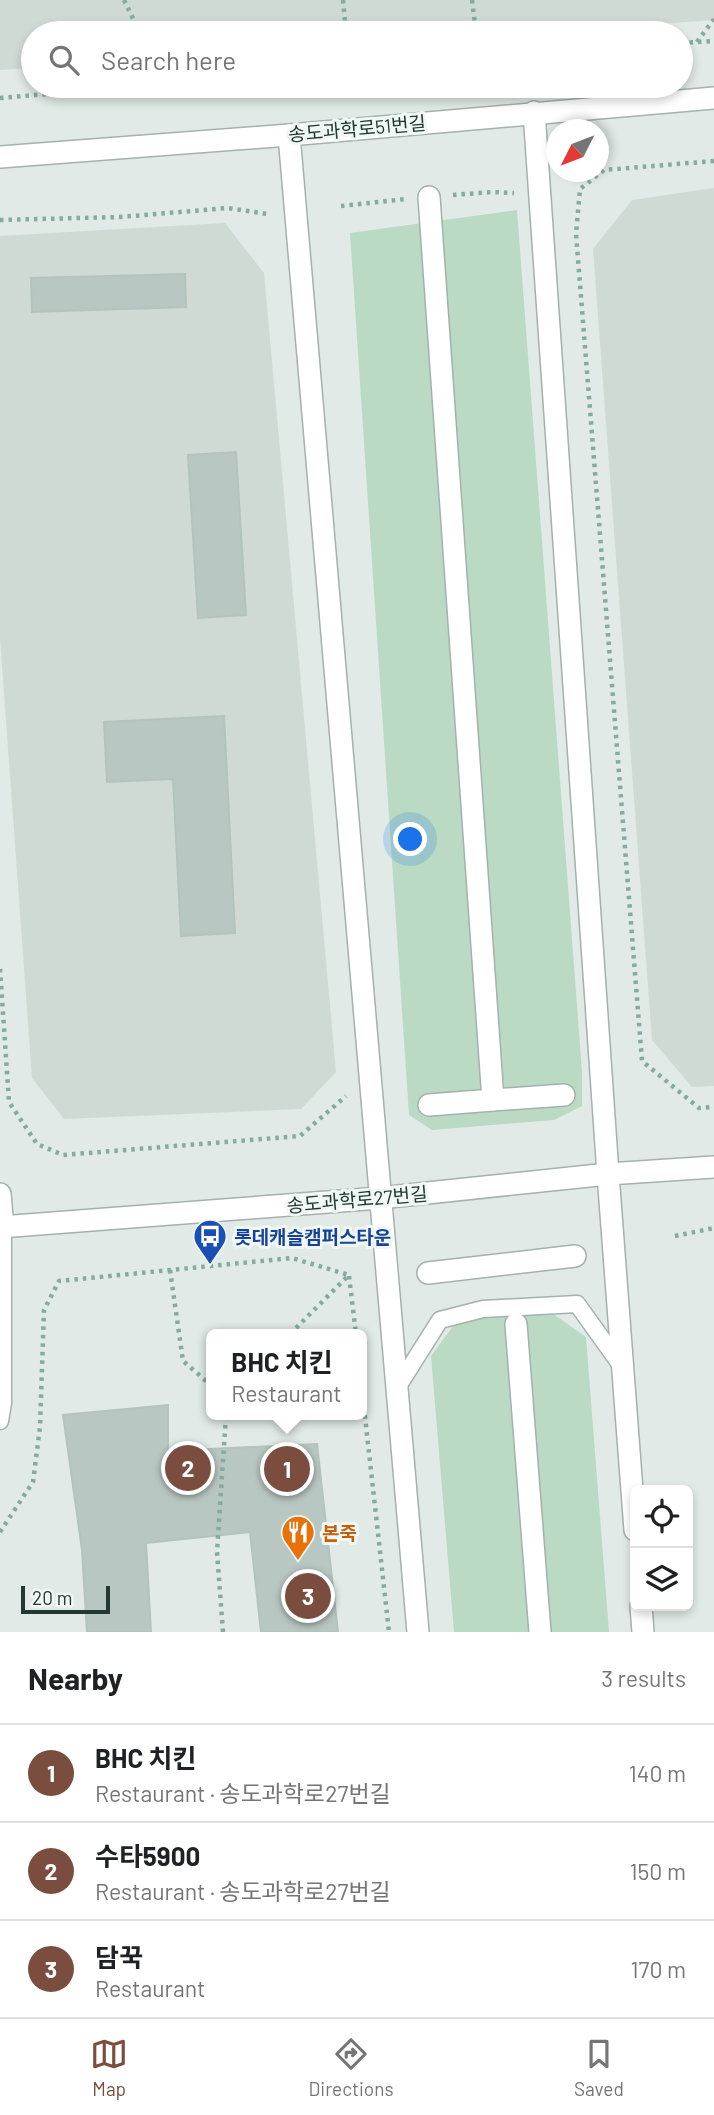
<!DOCTYPE html>
<html lang="en">
<head>
<meta charset="utf-8">
<style>
	body { margin:0; font-family:Barlow,"Noto Sans KR",sans-serif; background:#f6f6f6; color:#202124 }
	.controls { position:absolute; right:21px; bottom:21px; display:grid; overflow:hidden; border-radius:10px; box-shadow:0 4px 10px #0003 }
	.controls button { width:63px; height:63px; display:grid; place-items:center; padding:0; border:0; border-bottom:2px solid #e0e0e0; background:#fff; color:#202124; font:35px sans-serif }
	.compass { position:absolute; left:546px; top:119px; width:63px; height:63px; border-radius:50%; background:#fff; box-shadow:0 4px 10px #0003; rotate:228deg }
	.scale { position:absolute; left:21px; bottom:18px; width:89px; box-sizing:border-box; padding-left:7px; border:4px solid #223933; border-top:0; font-size:19px; line-height:24px; white-space:nowrap; color:#223933; -webkit-text-stroke:5px #f1f7f4; paint-order:stroke }
	.you { position:absolute; left:411px; top:840px; width:24px; height:24px; margin:-18px; border:5px solid #fff; border-radius:50%; background:#1a73e8; box-shadow:0 0 0 10px #1a73e833 }
	.badge { display:grid; place-items:center; width:46px; height:46px; border-radius:50%; background:#7a4d3f; color:#fff; font-size:23px; font-weight:700 }
	.pin { position:absolute; translate:-50% -50%; border:4px solid #fff; box-shadow:0 2px 7px #0006 }
	.popup { position:absolute; left:206px; top:1329px; width:161px; height:91px; box-sizing:border-box; display:grid; place-content:center; border-radius:10px; background:#fff; filter:drop-shadow(0 2px 5px #0005); font-size:23px; white-space:nowrap; color:#757577 }
	.popup b { font-size:26px; color:#202124 }
	.popup::after { content:''; position:absolute; left:50%; top:100%; margin-left:-14px; border:14px solid transparent; border-top-color:#fff }
	.list { margin:0; padding:0; list-style:none }
	h2 { display:flex; justify-content:space-between; align-items:center; height:91px; margin:0; padding:0 28px; font-size:30px }
	h2 small { font-size:23px; font-weight:400; color:#757577 }
	.list li { display:grid; grid-template-columns:46px 1fr auto; gap:21px; align-items:center; box-sizing:border-box; height:98px; padding:0 28px; border-top:2px solid #e0e0e0 }
	.list b { display:block; font-size:26px; white-space:nowrap }
	.list p { margin:0; font-size:23px; white-space:nowrap; color:#757577 }
	.list em { font-size:23px; font-style:normal; color:#757577 }
	.icon { flex:none; width:38px; height:38px; fill:none; stroke:currentColor; stroke-width:2; stroke-linecap:round; stroke-linejoin:round }
	.map { position:relative; flex:none; width:714px; height:1632px; overflow:hidden }
	.search { position:absolute; background:#fff; box-shadow:0 4px 10px #0003; left:21px; right:21px; top:21px; height:77px; display:flex; align-items:center; gap:18px; box-sizing:border-box; padding:0 24px; border-radius:38px; color:#757577; font-size:26px }
	.sheet { height:385px; background:#fff }
	nav { display:flex; justify-content:space-around; align-items:center; box-sizing:border-box; height:98px; border-top:2px solid #e0e0e0; background:#fff; font-size:19px; color:#757577 }
	nav a { display:grid; justify-items:center; gap:4px }
	nav .on { color:#7a4d3f }
	.map>svg:first-child { display:block }
	.built { fill:#cfdad5 }
	.green { fill:#bbdac3 }
	.building { fill:#b9c7c2; stroke:#b3c3bd; stroke-width:2 }
	.lines { fill:none; stroke-linecap:round; stroke-linejoin:round }
	.service-casing { stroke:#a4b1ad; stroke-width:19 }
	.pedestrian-casing { stroke:#a4b1ad; stroke-width:24 }
	.minor-casing { stroke:#a4b1ad; stroke-width:24 }
	.path { stroke:#83ab9f; stroke-width:4.5; stroke-dasharray:3.5 5; stroke-linecap:butt }
	.service { stroke:#fff; stroke-width:16 }
	.pedestrian { stroke:#fff; stroke-width:21 }
	.minor { stroke:#fff; stroke-width:21 }
	.labels { text-anchor:middle; dominant-baseline:central; stroke-width:6; stroke-linejoin:round; paint-order:stroke }
	.street-label { font-size:19px; fill:#223933; stroke:#f1f7f4 }
	.transit-label { font-size:19px; font-weight:bold; fill:#164399; stroke:#f1f7f4; text-anchor:start }
	.food-label { font-size:19px; font-weight:bold; fill:#c56008; stroke:#f1f7f4; text-anchor:start }
</style>
</head>
<body>
<div class="map">
<svg width="714" height="1632" viewBox="0 0 714 1632">
	<rect width="100%" height="100%" fill="#e1eae6"/>
	<g class="built">
		<polygon points="0,0 714,0 714,20 540,33 33,33 33,68 0,70"/>
		<polygon points="714,188 714,1086 692,1087 652,1040 593,249 632,200"/>
		<polygon points="225,223 264,273 336,1072 301,1109 64,1119 32,1078 0,638 0,236"/>
	</g>
	<g class="green">
		<polygon points="517,210 582,1072 582,1106 554,1120 432,1130 409,1115 350,233"/>
		<polygon points="549,1311 586,1337 609,1632 454,1632 431,1356 459,1318"/>
	</g>
	<g class="building">
		<polygon points="185,274 186,307 32,312 31,278"/>
		<polygon points="236,452 246,615 198,618 188,455"/>
		<polygon points="224,716 235,933 181,936 173,779 107,782 104,722"/>
		<polygon points="168,1405 168,1451 317,1444 338,1632 261,1632 250,1532 146,1543 151,1632 87,1632 82,1550 63,1415"/>
	</g>
	<g class="lines">
		<defs>
			<g id="service">
				<polyline points="397,1388 440,1320 483,1309 577,1304 623,1368"/>
				<polyline points="0,1421 3,1403 3,1227"/>
			</g>
			<g id="pedestrian">
				<polyline points="493,1100 564,1095"/>
				<polyline points="429,1105 493,1100 429,197"/>
				<polyline points="428,1273 575,1256"/>
				<polyline points="516,1324 540,1632"/>
			</g>
			<g id="minor">
				<polyline points="534,112 608,1174 635,1530"/>
				<polyline points="289,135 418,1632"/>
				<polyline points="0,157 289,135 714,98"/>
				<polyline points="0,1194 3,1227"/>
				<polyline points="0,1227 380,1198 608,1174 714,1167"/>
				<polyline points="641,1606 643,1632"/>
			</g>
		</defs>
		<use href="#service" class="service-casing"/>
		<use href="#pedestrian" class="pedestrian-casing"/>
		<use href="#minor" class="minor-casing"/>
		<g class="path">
			<polyline points="124,0 140,33"/>
			<polyline points="343,0 346,33"/>
			<polyline points="472,0 476,33"/>
			<polyline points="697,42 714,19"/>
			<polyline points="681,43 714,41"/>
			<polyline points="0,98 143,86"/>
			<polyline points="714,161 604,170 580,189 576,234 642,1061 699,1108 714,1107"/>
			<polyline points="453,195 492,192 514,193"/>
			<polyline points="341,206 406,199"/>
			<polyline points="0,220 120,217 228,208 268,214 269,217"/>
			<polyline points="0,969 9,1102 37,1144 63,1155 300,1136 346,1096"/>
			<polyline points="675,1236 714,1228"/>
			<polyline points="170,1270 183,1361 212,1386"/>
			<polyline points="349,1276 356,1334"/>
			<polyline points="290,1334 349,1275"/>
			<polyline points="362,1390 389,1632"/>
			<polyline points="0,1532 33,1482 40,1427 44,1310 59,1281 292,1258 349,1275"/>
			<polyline points="223,1632 217,1552 226,1415"/>
		</g>
		<use href="#service" class="service"/>
		<use href="#pedestrian" class="pedestrian"/>
		<use href="#minor" class="minor"/>
	</g>
	<defs>
		<symbol id="bus-pin" viewBox="-11 -11 22 30"><path d="M0 17L-7.5 6A9.5 9.5 0 1 1 7.5 6Z" fill="#1a4fb4" stroke="#f1f7f4"/><path d="M-5-6H5V4H4V6H2V4H-2V6H-4V4H-5ZM-3.5-4V0h7V-4ZM-3.5 1.2v1.5H-2V1.2ZM2 1.2v1.5H3.5V1.2Z" fill="#fff"/></symbol>
		<symbol id="restaurant-pin" viewBox="-11 -11 22 30"><path d="M0 17L-7.5 6A9.5 9.5 0 1 1 7.5 6Z" fill="#e8710a" stroke="#f1f7f4"/><path d="M-5-6h1v4h1v-4h1v4h1v-4h1v5L-1.5 .5V6h-2V.5L-5-1ZM5-6V6H3V1.5H1.5Q1.5-4 5-6Z" fill="#fff"/></symbol>
	</defs>
	<g fill-rule="evenodd">
		<use href="#bus-pin" x="191" y="1217" width="38" height="52"/>
		<use href="#restaurant-pin" x="279" y="1513" width="38" height="52"/>
	</g>
	<g class="labels">
		<g class="street-label">
			<text transform="translate(357 128) rotate(-5)">송도과학로51번길</text>
			<text transform="translate(357 1199) rotate(-5)">송도과학로27번길</text>
		</g>
		<g class="transit-label">
			<text x="234" y="1236">롯데캐슬캠퍼스타운</text>
		</g>
		<g class="food-label">
			<text x="322" y="1532">본죽</text>
		</g>
	</g>
</svg>
<div class="controls">
<button><svg class="icon" aria-label="locate" viewBox="0 0 24 24"><circle cx="12" cy="12" r="6"/><path d="M12 2v4M12 18v4M2 12h4M18 12h4"/></svg></button>
<button><svg class="icon" aria-label="layers" viewBox="0 0 24 24"><path d="M12 4l9 5-9 5-9-5zM3 14l9 5 9-5"/></svg></button>
</div>
<svg class="compass" viewBox="-18 -18 36 36"><path d="M0-13l5 13h-10z" fill="#e53935"/><path d="M0 13l5-13h-10z" fill="#757577"/></svg>
<div class="scale">20 m</div>
<div class="you"></div>
<div class="pin badge" style="left:287px;top:1469px">1</div>
<div class="popup"><b>BHC 치킨</b>Restaurant</div>
<div class="pin badge" style="left:188px;top:1468px">2</div>
<div class="pin badge" style="left:308px;top:1596px">3</div>
<div class="search"><svg class="icon" aria-label="search" viewBox="0 0 24 24"><circle cx="10" cy="10" r="6"/><path d="M15 15l6 6"/></svg>Search here</div>
</div>
<section class="sheet">
<h2>Nearby<small>3 results</small></h2>
<ul class="list">
<li><span class="badge">1</span><div><b>BHC 치킨</b><p>Restaurant · 송도과학로27번길</p></div><em>140 m</em></li>
<li><span class="badge">2</span><div><b>수타5900</b><p>Restaurant · 송도과학로27번길</p></div><em>150 m</em></li>
<li><span class="badge">3</span><div><b>담꾹</b><p>Restaurant</p></div><em>170 m</em></li>
</ul>
</section>
<nav>
<a class="on"><svg class="icon" aria-label="map" viewBox="0 0 24 24"><path d="M3 6l6-2 6 2 6-2v14l-6 2-6-2-6 2zM9 4v14M15 6v14"/></svg>Map</a>
<a><svg class="icon" aria-label="directions" viewBox="0 0 24 24"><path d="M12 3l9 9-9 9-9-9zM9 14v-3h6M13 9l2 2-2 2"/></svg>Directions</a>
<a><svg class="icon" aria-label="saved" viewBox="0 0 24 24"><path d="M7 4h10v16l-5-4-5 4z"/></svg>Saved</a>
</nav>
</body>
</html>
